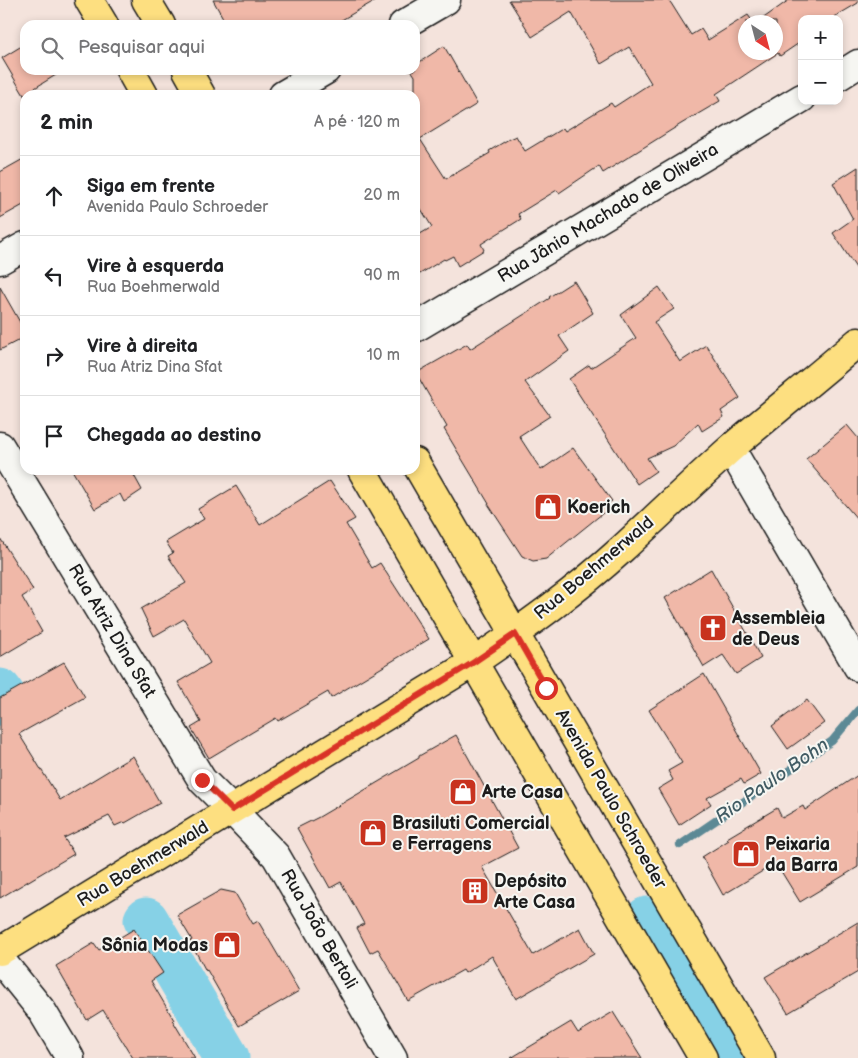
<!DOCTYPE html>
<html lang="pt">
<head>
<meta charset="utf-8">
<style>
	body { margin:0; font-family:"Balsamiq Sans",sans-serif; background:#f6f6f6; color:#202124 }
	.controls { position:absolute; right:15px; top:15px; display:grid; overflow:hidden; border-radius:10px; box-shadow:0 2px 8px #0003 }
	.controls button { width:45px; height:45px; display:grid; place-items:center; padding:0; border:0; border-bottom:1px solid #e0e0e0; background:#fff; color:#202124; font:25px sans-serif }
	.compass { position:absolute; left:738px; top:15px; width:45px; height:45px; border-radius:50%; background:#fff; box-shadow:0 2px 8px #0003; rotate:144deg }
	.stop { position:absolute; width:15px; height:15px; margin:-11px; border:4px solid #d93025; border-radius:50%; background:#fff }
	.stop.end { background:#d93025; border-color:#fff; box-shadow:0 1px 5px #0008 }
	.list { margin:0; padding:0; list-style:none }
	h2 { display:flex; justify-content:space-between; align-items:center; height:65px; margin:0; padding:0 20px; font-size:21px }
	h2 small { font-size:16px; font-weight:400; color:#757577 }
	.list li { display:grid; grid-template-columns:32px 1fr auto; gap:15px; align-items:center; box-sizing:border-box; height:80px; padding:0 20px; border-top:1px solid #e0e0e0 }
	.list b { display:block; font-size:19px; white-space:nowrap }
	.list p { margin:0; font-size:16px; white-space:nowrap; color:#757577 }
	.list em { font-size:16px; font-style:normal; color:#757577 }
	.icon { flex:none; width:28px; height:28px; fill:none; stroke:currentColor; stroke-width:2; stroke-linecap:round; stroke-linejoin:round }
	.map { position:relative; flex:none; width:858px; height:1058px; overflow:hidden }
	.search { position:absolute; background:#fff; box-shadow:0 2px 8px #0003; left:20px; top:20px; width:400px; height:55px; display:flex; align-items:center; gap:12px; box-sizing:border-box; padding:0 18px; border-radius:15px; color:#757577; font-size:19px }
	.panel { position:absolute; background:#fff; box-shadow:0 2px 8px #0003; left:20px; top:90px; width:400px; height:385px; border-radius:15px }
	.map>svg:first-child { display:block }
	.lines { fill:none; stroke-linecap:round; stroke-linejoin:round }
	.stream { stroke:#5c8995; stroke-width:8 }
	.river { stroke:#86d1e6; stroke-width:45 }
	.building { fill:#f0b8a8; stroke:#1c1c1c }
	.minor-casing { stroke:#1c1c1c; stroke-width:31 }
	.major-casing { stroke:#1c1c1c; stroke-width:31 }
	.minor { stroke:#f6f6f2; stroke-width:28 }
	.major { stroke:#fddf80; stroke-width:28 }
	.route { stroke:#d93025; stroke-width:6 }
	.labels { text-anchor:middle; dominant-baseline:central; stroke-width:4; stroke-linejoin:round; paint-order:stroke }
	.street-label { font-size:18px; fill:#1c1c1c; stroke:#f6f6f2 }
	.poi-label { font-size:18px; font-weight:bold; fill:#1c1c1c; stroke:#f6f6f2; text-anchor:start }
	.water-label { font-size:19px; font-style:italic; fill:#415b63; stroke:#f6f6f2 }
</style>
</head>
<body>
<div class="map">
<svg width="858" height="1058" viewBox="0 0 858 1058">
	<rect width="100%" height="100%" fill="#f4e3dc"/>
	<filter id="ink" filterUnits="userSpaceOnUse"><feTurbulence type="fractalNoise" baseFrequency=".02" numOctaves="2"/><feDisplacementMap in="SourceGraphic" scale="10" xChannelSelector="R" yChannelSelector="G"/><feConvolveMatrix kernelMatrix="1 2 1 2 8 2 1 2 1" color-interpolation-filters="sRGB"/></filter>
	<g filter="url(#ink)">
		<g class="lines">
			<polyline class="stream" points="680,845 832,741 858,710"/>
			<g class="river">
				<polyline points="0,691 10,706"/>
				<polyline points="647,919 728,1058"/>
				<polyline points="146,920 227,1058"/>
			</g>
		</g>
		<g class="building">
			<polygon points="213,0 376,0 333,25 227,25"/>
			<polygon points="509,0 669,0 691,35 701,29 708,40 748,15 753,22 746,22 746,52 776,52 776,22 758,22 789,0 858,0 858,3 831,19 802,19 802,41 780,56 778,53 716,94 720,101 681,124 603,173 599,166 559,193 557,190 518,214 521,219 481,244 484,250 458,266 453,256 445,260 444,259 415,277 415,237 432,227 415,199 415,76 411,70 415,70 415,65 444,46 477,104 420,139 446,179 490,153 489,151 509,139 516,136 525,151 563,128 565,131 611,103 614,107 651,83 629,47 601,64 571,12 532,37"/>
			<polygon points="25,44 25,70 64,70 25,94 25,97 2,58"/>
			<polygon points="25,158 25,204 0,218 0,172"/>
			<polygon points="858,167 858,271 833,233 853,219 833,183"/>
			<polygon points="574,281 593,313 559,336 569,351 525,382 550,416 519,436 541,470 573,448 612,501 605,505 608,509 546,559 533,561 522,556 488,504 489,504 444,429 447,427 416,373 467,344 470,349 550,298 549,297"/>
			<polygon points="0,287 25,331 25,337 0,350"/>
			<polygon points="659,287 674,309 654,322 680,362 706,345 740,398 721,411 724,417 702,431 698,423 673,446 647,458 656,471 637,484 569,379 589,365 591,368 636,338 621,315"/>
			<polygon points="847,425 858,438 858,520 806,459"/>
			<polygon points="72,470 131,470 142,490 124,502 120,494 95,509"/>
			<polygon points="330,481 355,519 346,524 372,568 380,563 429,639 331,698 328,692 278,721 276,718 209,758 191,728 201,722 178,682 210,663 184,619 154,636 141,609 186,583 168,556 173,553 166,542 204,519 198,509 236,486 260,525"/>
			<polygon points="0,538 33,590 22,597 42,632 0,657"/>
			<polygon points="711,569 761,658 736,674 723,655 704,667 665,598"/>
			<polygon points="64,662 85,697 19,734 60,800 133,756 160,803 125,823 124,822 115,826 109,816 64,838 74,854 0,898 0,698"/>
			<polygon points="704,674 761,774 744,784 741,779 707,798 711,804 679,825 658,789 673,780 668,771 682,763 649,710"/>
			<polygon points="807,700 824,723 788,749 772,726"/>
			<polygon points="456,735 518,848 482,867 533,955 580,928 594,954 516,999 492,956 465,973 463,970 408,1001 378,949 370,953 357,928 364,924 341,882 330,888 297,828 319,817 419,758 419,756"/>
			<polygon points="858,775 858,867 800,902 776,863 723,895 702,857 729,840 727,838 777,808 782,818 803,806 805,810"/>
			<polygon points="221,890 235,893 253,924 258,921 299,991 239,1026 207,970 206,971 190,941 192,940 177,915"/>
			<polygon points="858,922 858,972 788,1013 765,977"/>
			<polygon points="134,929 163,973 151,981 174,1020 173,1021 195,1058 133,1058 103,1010 87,1020 56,966 94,943 99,950"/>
			<polygon points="613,1012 642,1058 511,1058 571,1022 578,1033"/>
		</g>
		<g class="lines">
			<defs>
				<g id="minor">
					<polyline points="403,25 446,0"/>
					<polyline points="839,76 858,64"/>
					<polyline points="283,95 326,70"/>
					<polyline points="0,260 25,246"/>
					<polyline points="415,328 802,98"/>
					<polyline points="0,446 202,780 232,810 276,856 393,1058"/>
					<polyline points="731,449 858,667"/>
					<polyline points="0,959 42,1011 70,1058"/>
				</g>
				<g id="major">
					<polyline points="89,0 104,25"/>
					<polyline points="146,0 161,25"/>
					<polyline points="130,70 144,95"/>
					<polyline points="187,70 201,95"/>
					<polyline points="415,462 761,1058"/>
					<polyline points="362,470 703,1058"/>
					<path d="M0,951L474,662C525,627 576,591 622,549C658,516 693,482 730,449C772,413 816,378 858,342"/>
				</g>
			</defs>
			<use href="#minor" class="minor-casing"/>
			<use href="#major" class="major-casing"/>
			<use href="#minor" class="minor"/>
			<use href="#major" class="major"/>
		</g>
	</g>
	<g class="lines" filter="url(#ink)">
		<polyline class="route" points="202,780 232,810 474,662 515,634 546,688"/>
	</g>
	<defs>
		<symbol id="shop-square" viewBox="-11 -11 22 22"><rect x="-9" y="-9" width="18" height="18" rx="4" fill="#c8321e" stroke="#f6f6f2"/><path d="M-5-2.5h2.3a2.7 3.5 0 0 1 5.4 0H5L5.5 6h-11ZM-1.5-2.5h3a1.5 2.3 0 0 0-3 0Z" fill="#fff"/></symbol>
		<symbol id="church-square" viewBox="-11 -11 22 22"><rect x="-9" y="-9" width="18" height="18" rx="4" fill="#c8321e" stroke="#f6f6f2"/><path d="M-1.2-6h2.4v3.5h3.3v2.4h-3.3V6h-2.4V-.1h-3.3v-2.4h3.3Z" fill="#fff"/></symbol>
		<symbol id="building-square" viewBox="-11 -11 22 22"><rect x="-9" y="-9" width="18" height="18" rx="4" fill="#c8321e" stroke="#f6f6f2"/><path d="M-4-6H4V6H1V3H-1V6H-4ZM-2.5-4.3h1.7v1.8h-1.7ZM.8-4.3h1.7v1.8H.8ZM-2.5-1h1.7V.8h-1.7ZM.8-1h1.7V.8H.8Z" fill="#fff"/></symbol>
	</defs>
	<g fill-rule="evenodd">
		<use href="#shop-square" x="532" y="491" width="32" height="32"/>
		<use href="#church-square" x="697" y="612" width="32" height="32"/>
		<use href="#shop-square" x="447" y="776" width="32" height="32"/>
		<use href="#shop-square" x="357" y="817" width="32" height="32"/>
		<use href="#shop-square" x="730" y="838" width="32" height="32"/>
		<use href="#building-square" x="459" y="875" width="32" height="32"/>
		<use href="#shop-square" x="211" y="929" width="32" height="32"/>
	</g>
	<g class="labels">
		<g class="street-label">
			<text transform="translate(608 213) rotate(-31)">Rua Jânio Machado de Oliveira</text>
			<text transform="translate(594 568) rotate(-40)">Rua Boehmerwald</text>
			<text transform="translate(112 631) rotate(59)">Rua Atriz Dina Sfat</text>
			<text transform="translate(611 799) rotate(60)">Avenida Paulo Schroeder</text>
			<text transform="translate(143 864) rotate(-31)">Rua Boehmerwald</text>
			<text transform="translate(319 929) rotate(60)">Rua João Bertoli</text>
		</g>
		<g class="poi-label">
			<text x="567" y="507">Koerich</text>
			<text x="732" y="618">Assembleia<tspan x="732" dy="21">de Deus</tspan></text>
			<text x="482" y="792">Arte Casa</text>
			<text x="392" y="823">Brasiluti Comercial<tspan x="392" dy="21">e Ferragens</tspan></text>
			<text x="765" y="844">Peixaria<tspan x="765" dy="21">da Barra</tspan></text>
			<text x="494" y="881">Depósito<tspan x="494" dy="21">Arte Casa</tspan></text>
			<text x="208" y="945" text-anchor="end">Sônia Modas</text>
		</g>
		<g class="water-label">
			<text transform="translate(772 781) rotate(-35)">Rio Paulo Bohn</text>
		</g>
	</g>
</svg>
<div class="controls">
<button>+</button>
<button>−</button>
</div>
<svg class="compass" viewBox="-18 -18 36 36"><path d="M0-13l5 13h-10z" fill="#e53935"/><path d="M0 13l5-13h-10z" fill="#757577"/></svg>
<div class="stop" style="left:546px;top:688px"></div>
<div class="stop end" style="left:202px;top:780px"></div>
<div class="search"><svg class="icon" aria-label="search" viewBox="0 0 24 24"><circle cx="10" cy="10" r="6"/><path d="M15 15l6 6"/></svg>Pesquisar aqui</div>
<section class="panel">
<h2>2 min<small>A pé · 120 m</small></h2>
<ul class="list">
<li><svg class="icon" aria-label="ahead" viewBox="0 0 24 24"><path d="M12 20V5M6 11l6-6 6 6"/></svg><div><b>Siga em frente</b><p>Avenida Paulo Schroeder</p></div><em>20 m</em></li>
<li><svg class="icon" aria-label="left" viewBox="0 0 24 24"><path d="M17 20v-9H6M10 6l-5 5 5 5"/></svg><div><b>Vire à esquerda</b><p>Rua Boehmerwald</p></div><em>90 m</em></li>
<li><svg class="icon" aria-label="right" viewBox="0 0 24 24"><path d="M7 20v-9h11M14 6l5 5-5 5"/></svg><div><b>Vire à direita</b><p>Rua Atriz Dina Sfat</p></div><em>10 m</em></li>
<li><svg class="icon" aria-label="arrive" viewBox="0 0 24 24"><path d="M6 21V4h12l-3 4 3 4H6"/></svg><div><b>Chegada ao destino</b></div></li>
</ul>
</section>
</div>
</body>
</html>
